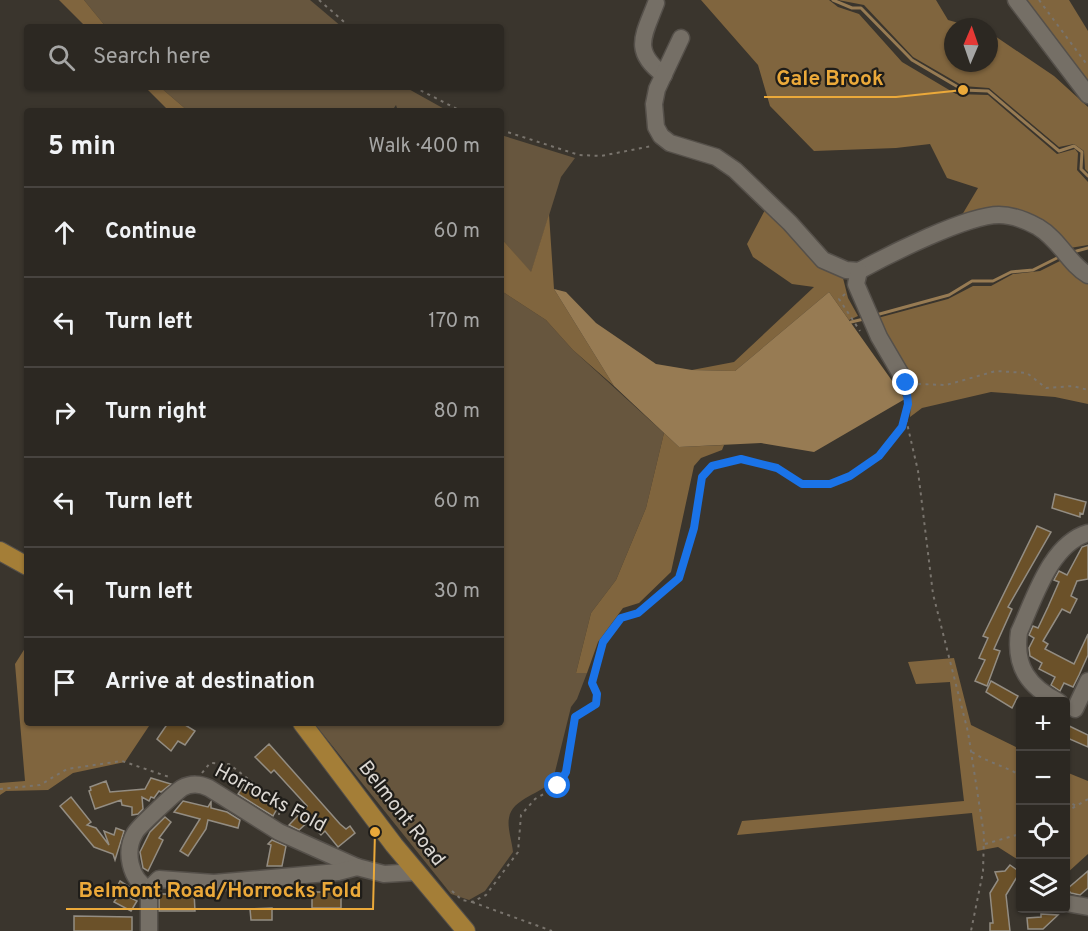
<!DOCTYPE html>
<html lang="en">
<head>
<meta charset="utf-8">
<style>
	body { margin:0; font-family:Overpass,sans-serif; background:#34302a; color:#f1f3f6 }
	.controls { position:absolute; right:18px; bottom:18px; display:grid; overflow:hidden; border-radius:6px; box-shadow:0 2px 4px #0004 }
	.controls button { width:54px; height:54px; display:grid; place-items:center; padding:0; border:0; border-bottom:2px solid #484440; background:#2c2822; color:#f1f3f6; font:30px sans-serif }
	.compass { position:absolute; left:944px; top:18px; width:54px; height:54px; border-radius:50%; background:#2c2822; box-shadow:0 2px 4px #0004; rotate:2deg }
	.stop { position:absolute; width:18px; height:18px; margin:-14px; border:4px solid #1a73e8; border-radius:50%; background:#fff }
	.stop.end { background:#1a73e8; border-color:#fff; box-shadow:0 2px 6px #0008 }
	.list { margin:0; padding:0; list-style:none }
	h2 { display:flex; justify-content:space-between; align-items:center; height:78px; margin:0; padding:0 24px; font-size:26px }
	h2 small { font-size:20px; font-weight:400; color:#a6a6a5 }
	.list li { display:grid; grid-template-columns:39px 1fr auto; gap:18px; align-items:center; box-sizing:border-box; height:90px; padding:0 24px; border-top:2px solid #484440 }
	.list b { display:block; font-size:22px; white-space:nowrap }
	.list em { font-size:20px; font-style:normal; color:#a6a6a5 }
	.icon { flex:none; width:33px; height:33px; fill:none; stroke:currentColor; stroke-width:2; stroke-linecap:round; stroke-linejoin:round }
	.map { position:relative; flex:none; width:1088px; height:931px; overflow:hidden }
	.search { position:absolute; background:#2c2822; box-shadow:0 2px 4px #0004; left:24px; top:24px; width:480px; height:66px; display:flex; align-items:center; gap:15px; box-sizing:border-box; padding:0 21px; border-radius:6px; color:#a6a6a5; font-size:22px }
	.panel { position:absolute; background:#2c2822; box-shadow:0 2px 4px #0004; left:24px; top:108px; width:480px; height:618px; border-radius:6px }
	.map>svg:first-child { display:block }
	.green { fill:#67563e }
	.forest { fill:#80653e }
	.water { fill:#977b53 }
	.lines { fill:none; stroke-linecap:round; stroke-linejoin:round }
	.stream { stroke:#977b53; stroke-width:3 }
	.building { fill:#6b5129; stroke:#938d83; stroke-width:1.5 }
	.minor-casing { stroke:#55504a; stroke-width:19 }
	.major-casing { stroke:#55504a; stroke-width:20 }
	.path { stroke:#79746d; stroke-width:2; stroke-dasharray:3 4.5; stroke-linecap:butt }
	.minor { stroke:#756f66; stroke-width:16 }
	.major { stroke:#a47e37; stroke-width:18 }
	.route { stroke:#1a73e8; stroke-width:8 }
	.labels { text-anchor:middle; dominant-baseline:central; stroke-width:4.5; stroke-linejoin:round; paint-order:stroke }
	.street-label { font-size:20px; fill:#dbd7d2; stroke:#1f1d19 }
	.leader { fill:none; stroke:#eba93a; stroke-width:2 }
	.callout-dot { fill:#eba93a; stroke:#1f1d19; stroke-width:2 }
	.callout-label { font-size:21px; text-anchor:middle; font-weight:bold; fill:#eba93a; stroke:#1f1d19; stroke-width:4.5; stroke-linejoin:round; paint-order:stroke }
</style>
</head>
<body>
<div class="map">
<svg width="1088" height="931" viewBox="0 0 1088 931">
	<rect width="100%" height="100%" fill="#3a352d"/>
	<g class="green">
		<polygon points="84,0 310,0 342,27 106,27"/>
		<polygon points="160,87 405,87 448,111 398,111 396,105 392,111 188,111"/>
		<polygon points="501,135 575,158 561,177 531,273 501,238"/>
		<path d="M501,288L503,292L546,320L573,350L664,433L646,508L616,580L591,613L576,673H587L577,699L571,707L553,780C542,794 512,798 509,818C507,827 512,842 513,852L485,891L469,900L451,894L314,723H501Z"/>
	</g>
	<g class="forest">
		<polygon points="59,0 84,0 106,27 86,27"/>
		<polygon points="701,0 829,0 838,7 859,14 902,62 956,94 988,95 1057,154 1075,149 1078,153 1077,170 1088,182 1088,245 1070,248 1049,230 962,215 978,188 947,178 930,144 896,148 814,151 770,106 758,65"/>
		<polygon points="838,0 936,0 948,20 973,27 953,27 953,63 989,63 989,32 1054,76 1088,107 1088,172 1085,169 1084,151 1074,144 1059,147 989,88 963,86 913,57 864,5"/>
		<polygon points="1024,0 1069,0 1088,31 1088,87"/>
		<polygon points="145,87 160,87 188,111 169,111"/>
		<polygon points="766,208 843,278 848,298 858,316 849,320 829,292 735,371 692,370 734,362 814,287 792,284 753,257 747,244"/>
		<polygon points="549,214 554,289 614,386 573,350 546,320 503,292 501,288 501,238 531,272"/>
		<path d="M1064,259L1088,279V404L1055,397L991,392L922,408L910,417C914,379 892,351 874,319L948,299L973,286H991L1013,274L1040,271Z"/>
		<polygon points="664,433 679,447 724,445 722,450 701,458 694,466 671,572 639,603 623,608 598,642 587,673 576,673 591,613 616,580 646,508"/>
		<polygon points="27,645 27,723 151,723 125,762 73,773 48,790 6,791 0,795 0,783 25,781 15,664"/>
		<polygon points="954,658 971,725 1020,749 1020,861 998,847 977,851 972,813 737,835 742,821 964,801 950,682 916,684 908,662"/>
		<polygon points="1066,772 1088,781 1088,854 1066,874"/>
	</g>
	<polygon class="water" points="554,289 566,292 596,323 656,364 692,370 735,371 829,292 905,399 814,452 761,443 679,447 614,386"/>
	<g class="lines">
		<g class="stream">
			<polyline points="833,0 852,8 861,8 912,60 963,90 988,91 1059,151 1074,146 1082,152 1081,169 1088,176"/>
			<polyline points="1073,252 1088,248"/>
			<polyline points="876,315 949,295 972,281 993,281 1011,272 1033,270 1061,256"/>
			<polyline points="851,322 864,319"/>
		</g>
	</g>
	<g class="building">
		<polygon points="1055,494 1086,502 1083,514 1080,513 1080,517 1052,508"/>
		<polygon points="1037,526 1051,532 1008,607 1012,609 994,649 1000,651 987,686 975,681 985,660 979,658 988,638 983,636"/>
		<polygon points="1088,545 1088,579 1077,581 1071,596 1077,599 1070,613 1062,609 1043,641 1048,644 1045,649 1074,664 1088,634 1088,655 1079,675 1073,687 1064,683 1060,691 1051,685 1055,677 1039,669 1042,663 1030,656 1029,648 1034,638 1029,635 1033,626 1038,628 1048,607 1059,582 1054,580 1059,571 1067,575 1082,547"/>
		<polygon points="991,681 1018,696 1012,708 986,692"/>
		<polygon points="168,723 182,723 195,731 185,745 178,741 171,751 157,739"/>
		<polygon points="1065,724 1088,735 1088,747 1065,737"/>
		<polygon points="269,744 340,824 346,829 350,826 355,833 338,847 325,831 321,835 309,821 299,830 289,825 307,806 274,770 271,773 255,757"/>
		<polygon points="151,778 171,784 161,792 159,791 154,798 151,797 149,801 142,797 143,809 138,814 132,815 132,807 122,805 121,800 95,809 89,791 91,790 90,787 106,781 110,792 145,789"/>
		<polygon points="244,785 278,807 273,816 238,794"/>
		<polygon points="71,797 91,822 87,825 96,828 109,845 104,831 114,835 116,828 124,831 115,860 113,854 94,847 60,806"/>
		<polygon points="183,801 208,807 211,802 211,808 227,812 240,820 238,828 208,820 206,829 188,856 180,851 200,819 174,812"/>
		<polygon points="165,817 171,822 159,838 163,840 148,871 143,868 140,852 150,832"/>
		<polygon points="272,840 286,846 282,866 267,866 271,845 268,844"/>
		<polygon points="1010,865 1020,872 1006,895 1010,931 990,931 990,923 993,923 990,893 998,880 995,872 1005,871"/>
		<polygon points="1088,871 1088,888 1080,895 1071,893 1067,889"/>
		<polygon points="120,881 131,888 127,896 137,901 131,911 114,902 116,899 112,897"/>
		<polygon points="181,891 194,892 195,911 159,911 159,894 181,894"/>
		<rect x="312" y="892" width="29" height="16"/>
		<polygon points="272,908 272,920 251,920 250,909"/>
		<polygon points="1041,914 1058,915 1043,929 1028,929 1027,918 1041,917"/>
		<polygon points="74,916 132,917 132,931 74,931"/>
	</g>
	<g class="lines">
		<defs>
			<g id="minor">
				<polyline points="1016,0 1088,95"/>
				<path d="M656,3C644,35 631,51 664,75"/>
				<path d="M681,38L657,89L654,104L656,127L661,136L670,143L716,157L735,170L790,223L823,260L846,270L859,271C888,255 967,215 999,215C1013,215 1027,221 1038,227C1060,240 1069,264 1088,275"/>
				<polyline points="859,271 856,284 879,337 906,383"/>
				<path d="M1059,702C1029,687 1014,667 1019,632C1034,600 1050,544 1088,533"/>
				<polyline points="1075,709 1088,681"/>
				<path d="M149,889C130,880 124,851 135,833C138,827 176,792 182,788C191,783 201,784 209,788L279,832L357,867L384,874L417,872"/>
				<polyline points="1066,903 1088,907"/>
				<polyline points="149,931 149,889 159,879 214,883 338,872 357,867"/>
			</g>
			<g id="major">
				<polyline points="0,551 27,566"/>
				<polyline points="302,723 394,845 466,931"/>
			</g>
		</defs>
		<use href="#minor" class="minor-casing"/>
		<use href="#major" class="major-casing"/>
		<g class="path">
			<polyline points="319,0 350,27"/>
			<polyline points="1039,0 1088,66"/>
			<polyline points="414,87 461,111"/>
			<polyline points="501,130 579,155 601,156 652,146"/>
			<polyline points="845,294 839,299 860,331"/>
			<polyline points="918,384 946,385 996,371 1027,373 1046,388 1073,386 1088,390"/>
			<polyline points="906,419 918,471 933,594 968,732 984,835 983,872 971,931"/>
			<path d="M972,752C987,762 1004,766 1020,775"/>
			<polyline points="202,773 210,763 229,764 279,803 279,815"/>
			<polyline points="0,789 40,785 67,769 122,761 172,778"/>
			<polyline points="1066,800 1076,806"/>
			<polyline points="1066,812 1088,799"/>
			<polyline points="985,844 1020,834"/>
			<polyline points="452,891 462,900 472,902 486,895 518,852 521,815 535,799 558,786 566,772 575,717 596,704 597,694 592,683 603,642 621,618 638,613 679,578 694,528 702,477 712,466 741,459 777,468 802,484 830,485 850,476 879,455 902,427 908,404 907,395"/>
			<polyline points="472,902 552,931"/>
		</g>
		<use href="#minor" class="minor"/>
		<use href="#major" class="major"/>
	</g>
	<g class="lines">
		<polyline class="route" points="558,786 566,772 575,717 596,704 597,694 592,683 603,642 621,618 638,613 679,578 694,528 702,477 712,466 741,459 777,468 802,484 830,484 850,476 879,456 902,427 908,404 906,383"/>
	</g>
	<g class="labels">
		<g class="street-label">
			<text transform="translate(270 799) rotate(28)">Horrocks Fold</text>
			<text transform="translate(401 814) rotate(52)">Belmont Road</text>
		</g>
	</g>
	<path class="leader" d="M963 90L896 97H764M375 832L373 909H66"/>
	<g class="callout-dot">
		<circle cx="963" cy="90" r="6"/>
		<circle cx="375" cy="832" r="6"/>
	</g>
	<g class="callout-label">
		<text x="830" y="85">Gale Brook</text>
		<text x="220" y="897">Belmont Road/Horrocks Fold</text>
	</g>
</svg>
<div class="controls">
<button>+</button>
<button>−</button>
<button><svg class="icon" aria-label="locate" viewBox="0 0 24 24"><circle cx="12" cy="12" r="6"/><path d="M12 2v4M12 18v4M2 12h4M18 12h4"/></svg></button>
<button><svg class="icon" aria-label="layers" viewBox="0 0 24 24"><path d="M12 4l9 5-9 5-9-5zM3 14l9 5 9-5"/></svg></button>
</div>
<svg class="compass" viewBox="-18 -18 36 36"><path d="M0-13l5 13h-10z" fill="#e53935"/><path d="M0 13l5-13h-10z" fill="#a6a6a5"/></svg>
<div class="stop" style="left:558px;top:786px"></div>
<div class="stop end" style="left:906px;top:383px"></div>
<div class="search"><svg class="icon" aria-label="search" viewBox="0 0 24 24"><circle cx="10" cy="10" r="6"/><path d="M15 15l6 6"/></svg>Search here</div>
<section class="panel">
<h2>5 min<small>Walk · 400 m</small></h2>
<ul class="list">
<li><svg class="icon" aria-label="ahead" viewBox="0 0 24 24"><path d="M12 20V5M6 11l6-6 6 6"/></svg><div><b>Continue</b></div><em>60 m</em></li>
<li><svg class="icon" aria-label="left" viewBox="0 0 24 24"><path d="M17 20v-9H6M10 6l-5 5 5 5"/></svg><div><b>Turn left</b></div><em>170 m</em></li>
<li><svg class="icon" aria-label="right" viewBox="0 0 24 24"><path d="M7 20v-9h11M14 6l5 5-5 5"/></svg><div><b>Turn right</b></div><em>80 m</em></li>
<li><svg class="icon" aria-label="left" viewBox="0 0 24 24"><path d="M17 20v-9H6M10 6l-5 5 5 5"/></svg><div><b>Turn left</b></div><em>60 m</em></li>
<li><svg class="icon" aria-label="left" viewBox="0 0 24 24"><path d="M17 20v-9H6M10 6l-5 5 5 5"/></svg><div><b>Turn left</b></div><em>30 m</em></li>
<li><svg class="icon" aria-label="arrive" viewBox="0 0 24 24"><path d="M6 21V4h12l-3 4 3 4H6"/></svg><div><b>Arrive at destination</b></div></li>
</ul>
</section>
</div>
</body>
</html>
